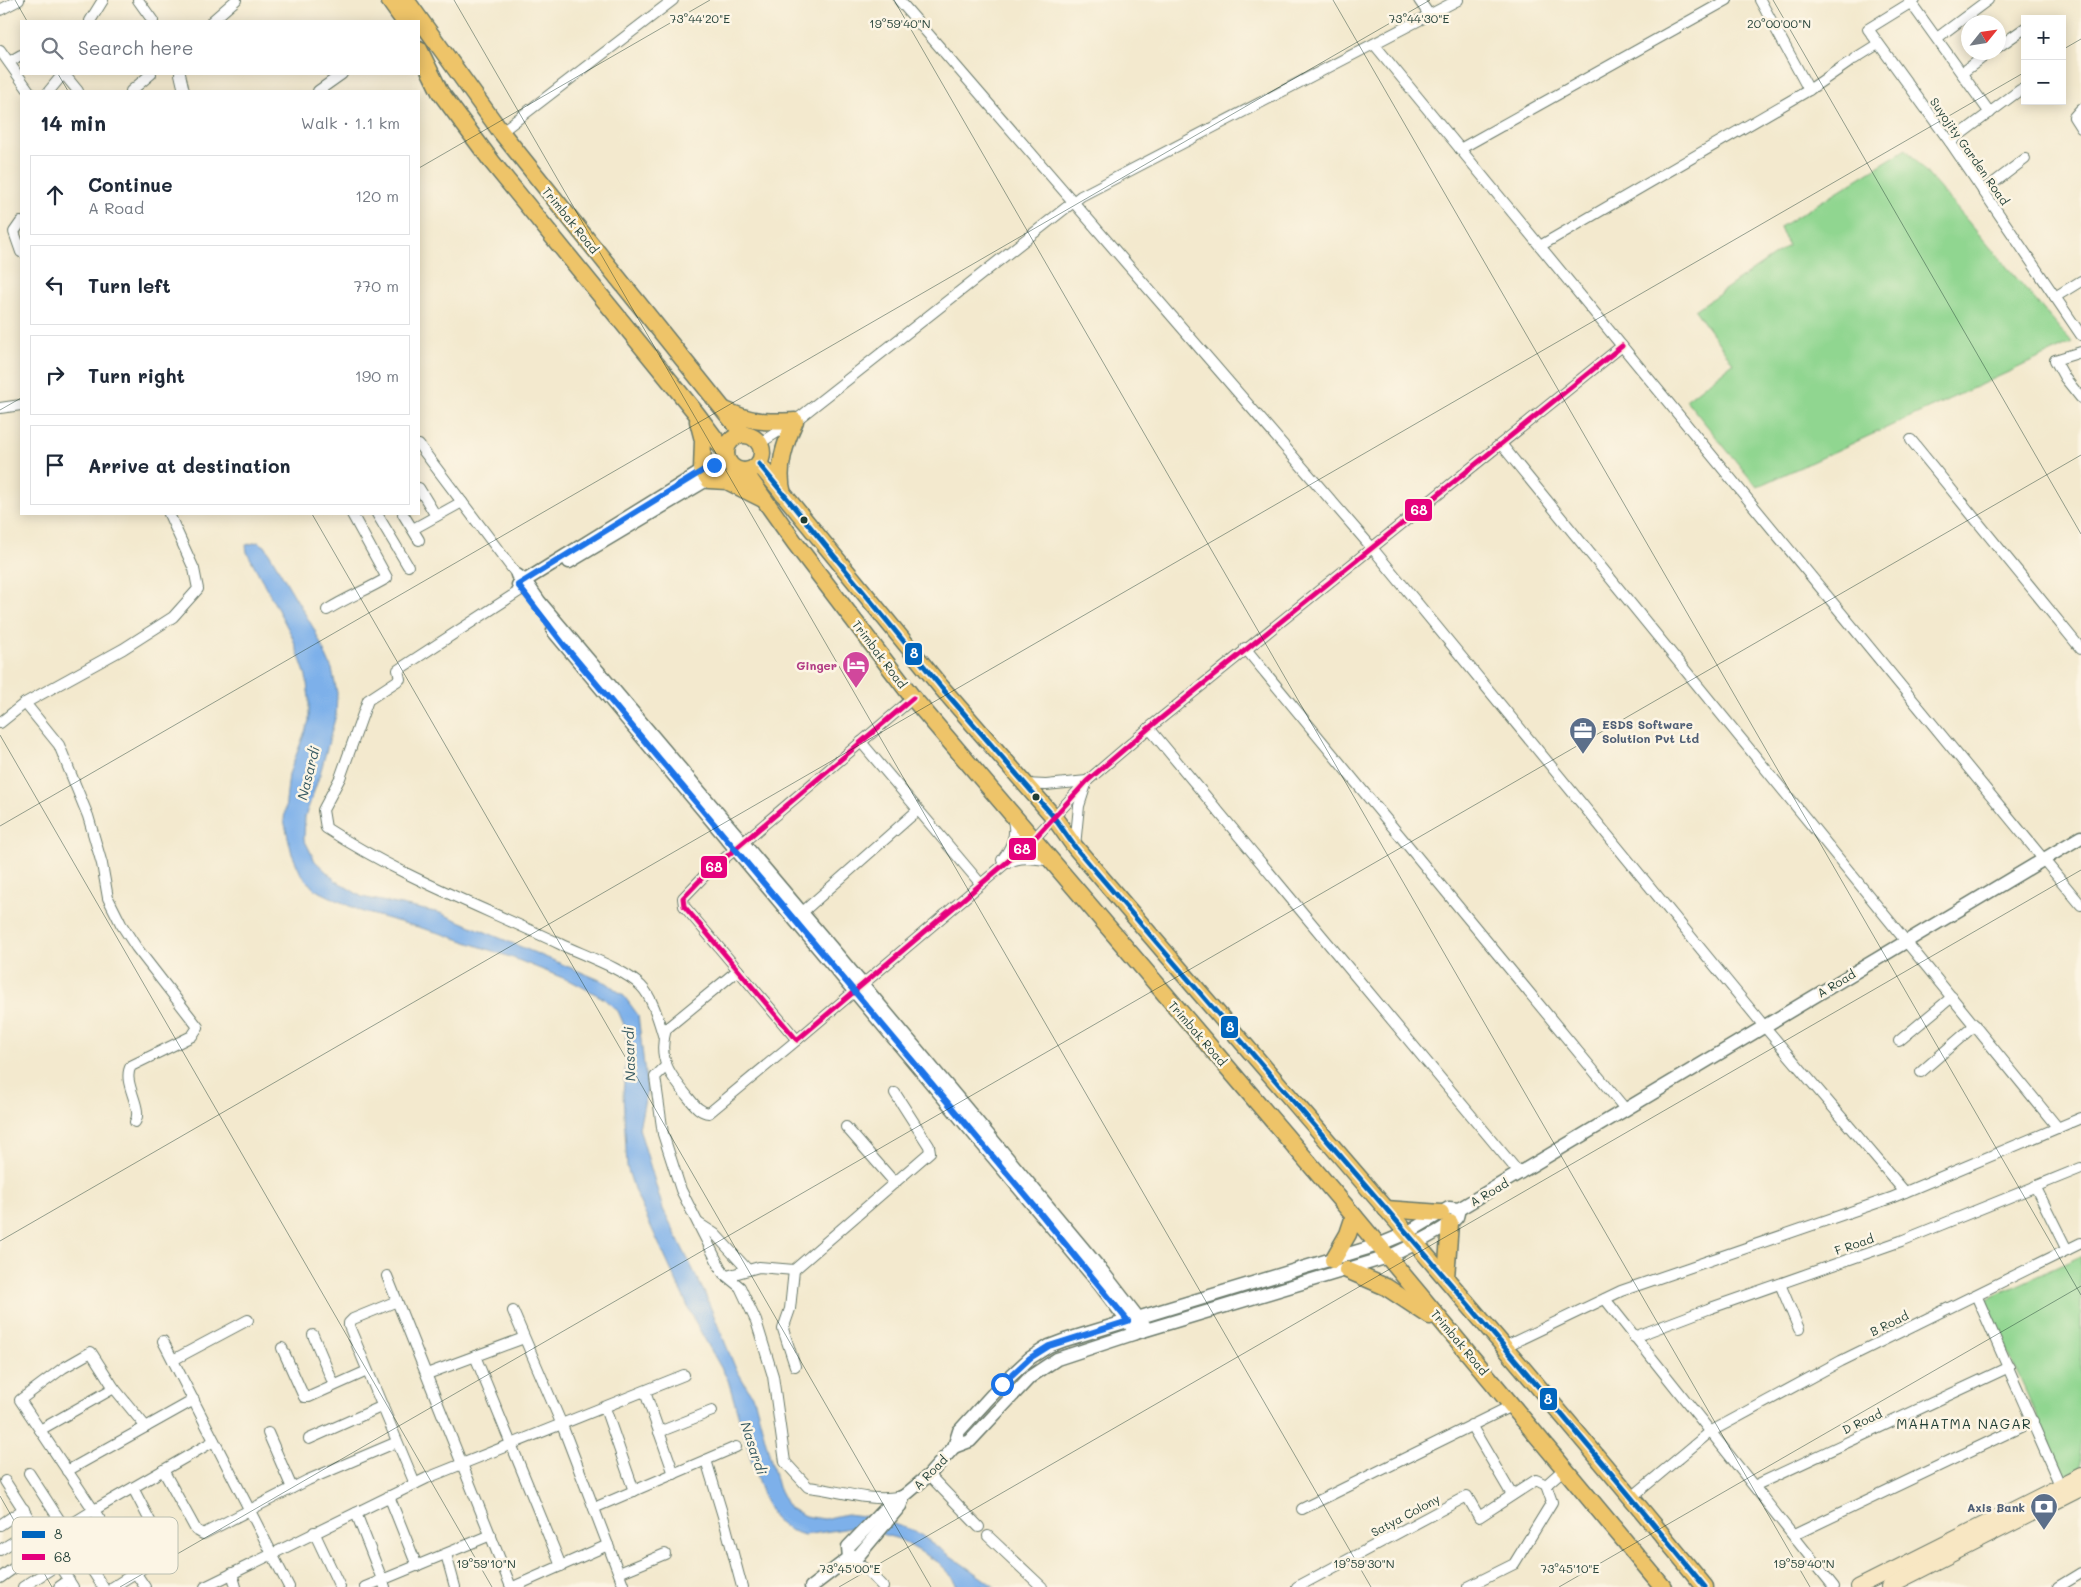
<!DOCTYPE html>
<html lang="en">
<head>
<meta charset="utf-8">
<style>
	body { margin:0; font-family:Mali,sans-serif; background:#f6f6f7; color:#1f2937 }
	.controls { position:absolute; right:15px; top:15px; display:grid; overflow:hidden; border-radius:0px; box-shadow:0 2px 12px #0003 }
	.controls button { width:45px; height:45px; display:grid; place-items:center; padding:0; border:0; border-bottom:1px solid #e0e1e3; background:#fff; color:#1f2937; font:25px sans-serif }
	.compass { position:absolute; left:1961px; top:15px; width:45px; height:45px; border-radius:50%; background:#fff; box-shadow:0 2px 12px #0003; rotate:60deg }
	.stop { position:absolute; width:15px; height:15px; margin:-11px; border:4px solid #1a73e8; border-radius:50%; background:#fff }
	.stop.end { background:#1a73e8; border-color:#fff; box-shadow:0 1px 5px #0008 }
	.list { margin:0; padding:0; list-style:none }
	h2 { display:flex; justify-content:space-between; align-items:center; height:65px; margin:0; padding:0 20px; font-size:21px }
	h2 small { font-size:16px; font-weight:400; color:#747a83 }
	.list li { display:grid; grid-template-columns:32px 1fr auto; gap:15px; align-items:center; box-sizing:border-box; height:80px; margin:0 10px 10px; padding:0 10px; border:1px solid #e0e1e3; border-radius:0px }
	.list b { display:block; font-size:19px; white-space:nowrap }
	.list p { margin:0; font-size:16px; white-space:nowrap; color:#747a83 }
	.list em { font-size:16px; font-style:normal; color:#747a83 }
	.icon { flex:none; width:28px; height:28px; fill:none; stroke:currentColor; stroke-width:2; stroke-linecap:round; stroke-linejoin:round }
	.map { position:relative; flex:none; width:2081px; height:1587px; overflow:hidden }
	.search { position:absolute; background:#fff; box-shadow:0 2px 12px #0003; left:20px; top:20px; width:400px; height:55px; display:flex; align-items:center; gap:12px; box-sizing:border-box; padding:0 18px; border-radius:0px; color:#747a83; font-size:19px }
	.panel { position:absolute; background:#fff; box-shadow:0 2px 12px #0003; left:20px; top:90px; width:400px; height:425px; border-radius:0px }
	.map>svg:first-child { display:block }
	.green { fill:#90d690; stroke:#588a62 }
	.water { fill:#7db0ea; stroke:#4e768f }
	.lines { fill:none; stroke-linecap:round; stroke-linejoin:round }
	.minor-casing { stroke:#69796a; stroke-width:12 }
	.tertiary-casing { stroke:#69796a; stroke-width:15 }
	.secondary-casing { stroke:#69796a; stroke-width:16 }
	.trunk-casing { stroke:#69796a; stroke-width:19 }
	.minor { stroke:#fff; stroke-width:10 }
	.tertiary { stroke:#fff; stroke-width:12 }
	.secondary { stroke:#f8e7c3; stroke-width:14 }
	.trunk { stroke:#eec469; stroke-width:16 }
	.bus-1-casing { stroke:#fcf5e5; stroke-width:9 }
	.bus-2-casing { stroke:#fcf5e5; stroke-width:9 }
	.bus-1 { stroke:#0065bd; stroke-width:5 }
	.bus-2 { stroke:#e5007d; stroke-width:5 }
	.route { stroke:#1a73e8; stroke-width:6 }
	.ticks { fill:none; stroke:#1f3d34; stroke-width:1; stroke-opacity:0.45 }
	.bus-dot { fill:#1f3d34; stroke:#fcf5e5; stroke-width:2 }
	.labels { text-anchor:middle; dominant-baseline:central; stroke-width:5; stroke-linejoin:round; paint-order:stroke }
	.street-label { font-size:12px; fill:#1f3d34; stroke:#fcf5e5 }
	.hotel-label { font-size:12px; font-weight:bold; fill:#b23c85; stroke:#fcf5e5; text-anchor:end }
	.service-label { font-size:12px; font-weight:bold; fill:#4e5e75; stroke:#fcf5e5; text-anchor:start }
	.water-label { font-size:14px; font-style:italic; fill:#365a62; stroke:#fcf5e5 }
	.neighbourhood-label { font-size:14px; letter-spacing:1px; fill:#1f3d34; stroke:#fcf5e5 }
	.key { fill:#fcf5e5; stroke:#babeb0; stroke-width:1 }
	.key-label { font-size:14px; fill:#1f3d34 }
	.ticks-label { font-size:12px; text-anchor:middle; fill:#1f3d34; stroke:#fcf5e5; stroke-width:5; stroke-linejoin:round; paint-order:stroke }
	.line-badge { stroke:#fcf5e5; stroke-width:2 }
	.badge-label { font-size:14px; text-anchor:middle; font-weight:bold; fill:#fff }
</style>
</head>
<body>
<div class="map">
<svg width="2081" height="1587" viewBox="0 0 2081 1587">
	<rect width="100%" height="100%" fill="#fcf5e5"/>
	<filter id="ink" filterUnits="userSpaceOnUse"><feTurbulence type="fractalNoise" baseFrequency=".02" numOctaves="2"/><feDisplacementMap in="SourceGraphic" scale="10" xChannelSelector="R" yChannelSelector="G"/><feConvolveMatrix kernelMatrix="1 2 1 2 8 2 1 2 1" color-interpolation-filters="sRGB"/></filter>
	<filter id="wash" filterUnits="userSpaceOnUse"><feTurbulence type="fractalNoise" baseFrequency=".0096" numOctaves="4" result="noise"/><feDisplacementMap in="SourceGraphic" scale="20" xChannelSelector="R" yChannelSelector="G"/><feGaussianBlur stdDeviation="1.12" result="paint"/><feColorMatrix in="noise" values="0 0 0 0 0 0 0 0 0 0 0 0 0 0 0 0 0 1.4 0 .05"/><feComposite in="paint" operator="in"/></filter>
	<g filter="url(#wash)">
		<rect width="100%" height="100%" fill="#f3e9ce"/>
		<g class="green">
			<polygon points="1906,149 2072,343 1757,487 1686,400 1733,363 1695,310 1788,246 1780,227"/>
			<polygon points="2081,1256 2081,1469 2064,1477 1985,1300"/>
		</g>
		<polygon class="water" points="258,542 265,546 314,629 332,669 337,693 336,715 320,774 305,817 304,839 315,861 335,880 362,897 440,913 607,983 624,996 638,1015 647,1090 639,1128 663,1209 705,1294 735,1367 755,1401 778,1487 789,1508 805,1516 824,1519 846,1514 872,1517 915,1531 995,1587 958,1587 949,1573 938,1562 899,1539 857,1527 804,1535 789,1530 775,1519 765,1501 754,1469 728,1380 695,1322 635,1192 627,1167 623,1094 627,1050 625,1027 618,1011 603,998 573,982 513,958 443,934 360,911 314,889 301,874 292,854 284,820 289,774 309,721 309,698 306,676 292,636 247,552 246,545"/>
	</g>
	<g filter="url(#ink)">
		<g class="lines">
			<defs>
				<g id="minor">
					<polyline points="138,0 153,21"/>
					<polyline points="899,0 1373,549 1764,1026 1905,1192"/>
					<polyline points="1419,0 1430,16"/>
					<polyline points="1760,0 1809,90"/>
					<polyline points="1915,0 1868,29 1950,142 2081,335"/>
					<polyline points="1911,3 1990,113"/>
					<polyline points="0,10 19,0"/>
					<polyline points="90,21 103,0"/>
					<polyline points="212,21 236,0"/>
					<polyline points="1937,38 1988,0"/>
					<polyline points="1374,44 2081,905"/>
					<polyline points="1998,47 2025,28"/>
					<polyline points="0,50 29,91"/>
					<polyline points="1854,59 1878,44"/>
					<polyline points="9,62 21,55"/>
					<polyline points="1962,73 1990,52"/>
					<polyline points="64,74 78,91"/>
					<polyline points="180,74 184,91"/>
					<polyline points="49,91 63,74"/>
					<polyline points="131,91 151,74"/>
					<polyline points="318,91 342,74"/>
					<polyline points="2081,109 2074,117 2081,128"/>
					<polyline points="501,132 673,0"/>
					<polyline points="1950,142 2020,90"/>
					<polyline points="1460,149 1727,0"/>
					<polyline points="1983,191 2025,159"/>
					<polyline points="21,222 14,232 21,252"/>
					<polyline points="1540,246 1809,90 1848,63"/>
					<polyline points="2055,297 2081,281"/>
					<polyline points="2081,352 2055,360 2065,378 2081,398"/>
					<polyline points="0,408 21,405"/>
					<polyline points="1911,440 2081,649"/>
					<polyline points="760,443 795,421 1081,196 1458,0"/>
					<polyline points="1501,444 2058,1128"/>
					<polyline points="419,445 517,575"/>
					<polyline points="419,488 436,516"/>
					<polyline points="377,514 408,566"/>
					<polyline points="403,514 419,540"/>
					<polyline points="413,529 462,502"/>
					<path d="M521,590L398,670L400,679L368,700L340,778L323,810L326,828C401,877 480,906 560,944C583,955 624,969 641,986C653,998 659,1022 664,1038"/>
					<path d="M327,610C346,598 367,590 387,578L352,514"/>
					<polyline points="1245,648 1626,1110"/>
					<polyline points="913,698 706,874 683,898 684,906 797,1040 1033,840 1087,781 1149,728 1622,346"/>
					<polyline points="0,723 25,703"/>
					<polyline points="1149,728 1520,1174"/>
					<polyline points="861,742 980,883"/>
					<polyline points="1025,784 1046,785 1087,781 1079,806 1075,846"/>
					<path d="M1002,860C1011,849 1018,833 1012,818"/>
					<path d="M1008,863C1021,855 1037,859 1051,861"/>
					<polyline points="797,917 918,810"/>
					<path d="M738,970L666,1029C657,1059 670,1075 688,1097C694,1104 699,1112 709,1113L797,1040"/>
					<polyline points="1899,1041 1952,997"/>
					<path d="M666,1066L655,1077L663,1134L681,1190L723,1273L740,1287L756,1321L773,1376L785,1462L808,1487C838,1490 868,1502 898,1497"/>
					<polyline points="1921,1072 1975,1025"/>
					<path d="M135,1122C144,1108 121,1082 131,1066L192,1036L198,1027L136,947L121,924L108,898L102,864L88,816L59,745L25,703L123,649L173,617L198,589L194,569L169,514"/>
					<polyline points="846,1127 895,1183"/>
					<polyline points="2035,1186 2067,1250"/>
					<polyline points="698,1223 715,1234 748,1270"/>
					<polyline points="387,1276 511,1587"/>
					<polyline points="727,1276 759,1267 794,1270"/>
					<polyline points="1780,1284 1799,1329"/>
					<polyline points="1976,1295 2060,1485"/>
					<polyline points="1605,1299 1834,1587"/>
					<polyline points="397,1301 353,1319 349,1323 349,1326 415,1484"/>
					<polyline points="513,1311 562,1425 624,1587"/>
					<polyline points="313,1335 334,1385"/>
					<polyline points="1634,1337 1708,1309 1901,1241 2081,1168"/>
					<polyline points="163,1341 289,1587"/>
					<polyline points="1504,1347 1621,1291 1891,1198 2081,1118"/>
					<polyline points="282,1348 304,1397 309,1397 367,1371"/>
					<polyline points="475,1356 561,1566"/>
					<polyline points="173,1360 248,1320"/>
					<polyline points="795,1366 783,1329 790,1309 794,1270 930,1152 929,1146 895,1093"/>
					<polyline points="427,1374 524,1338"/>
					<polyline points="645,1392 674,1474"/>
					<polyline points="605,1408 634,1491"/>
					<polyline points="1471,1425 1512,1495"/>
					<polyline points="40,1430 114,1388"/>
					<polyline points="659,1432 712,1411"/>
					<polyline points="268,1433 292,1488"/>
					<polyline points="309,1439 383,1406"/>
					<polyline points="706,1460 723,1516 742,1587"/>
					<polyline points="163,1470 196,1530 203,1534 308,1480 397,1442"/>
					<polyline points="67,1471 194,1400"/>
					<polyline points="29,1473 103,1587"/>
					<polyline points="929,1475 979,1527"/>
					<polyline points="5,1481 73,1587"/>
					<polyline points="1754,1486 2009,1367"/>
					<polyline points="389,1496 417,1566"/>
					<polyline points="1632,1497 1710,1432 1841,1361 2081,1243"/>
					<polyline points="594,1508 736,1447"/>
					<polyline points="1302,1509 1511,1406"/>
					<polyline points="356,1513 385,1587"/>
					<polyline points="0,1525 24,1509"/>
					<polyline points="314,1532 340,1587"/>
					<polyline points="1794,1535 2033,1421"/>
					<polyline points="988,1536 1042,1587"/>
					<polyline points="44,1541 94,1510 214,1441"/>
					<polyline points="0,1550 36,1528"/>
					<polyline points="446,1554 455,1587"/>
					<polyline points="849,1558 867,1570 883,1587"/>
					<polyline points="232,1573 236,1587"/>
					<polyline points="619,1573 665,1554"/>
					<polyline points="0,1578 46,1545"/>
					<polyline points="23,1587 59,1564"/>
					<polyline points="59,1587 69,1580"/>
					<polyline points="113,1587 162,1556 165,1550 133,1488"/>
					<polyline points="145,1587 20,1400 63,1368 91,1352 114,1388 146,1427"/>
					<polyline points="205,1587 427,1478 684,1375"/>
					<polyline points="365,1587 491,1535"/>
					<polyline points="513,1587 608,1545"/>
					<polyline points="1297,1587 1467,1496 1479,1517 1536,1480 1546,1485 1564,1469"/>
					<polyline points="1468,1587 1514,1564 1552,1502 1546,1485"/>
					<polyline points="2058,1587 2081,1573"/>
				</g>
				<g id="tertiary">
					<polyline points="569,562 715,475"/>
					<polyline points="517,575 525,581 539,601 863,985 1102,1271 1147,1329"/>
					<polyline points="518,585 707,468 728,461"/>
					<polyline points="553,631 1100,1285 1136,1333"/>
					<path d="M954,1447L970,1441L1030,1377L1057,1359L1136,1333L1388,1257C1401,1251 1451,1227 1457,1217C1458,1214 1458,1212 1459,1209"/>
					<polyline points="849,1558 848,1547 892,1501 904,1496"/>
					<polyline points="811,1587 849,1558 859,1555 900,1506 904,1496 929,1475 954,1447 959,1431 1002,1384 1030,1358 1049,1346 1065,1340 1378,1245 1407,1233 1449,1208 1459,1209 2081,837"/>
				</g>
				<g id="secondary">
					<polyline points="1858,1587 2081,1475"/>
					<polyline points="1888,1587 2081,1489"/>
				</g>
				<g id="trunk">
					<polyline points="389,0 404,21"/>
					<polyline points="406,0 501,132 743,434"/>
					<polyline points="419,49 440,92 492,162 696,413 726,453"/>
					<path d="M725,410C753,423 765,422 795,421C785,443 776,469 783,494"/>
					<polyline points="698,421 703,440 702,470 709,480 727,481 761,498"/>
					<circle cx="744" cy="453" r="18"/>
					<path d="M759,464L941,687L1053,816L1075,847C1285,1094 1500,1336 1705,1587"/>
					<polyline points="744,471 795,543 913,698 1354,1216 1663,1587"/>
					<polyline points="1386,1209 1441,1213"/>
					<polyline points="1333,1260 1348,1234 1354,1216"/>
					<polyline points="1347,1270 1386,1287 1430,1316"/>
					<polyline points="1446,1278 1450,1223"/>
				</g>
			</defs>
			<use href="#minor" class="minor-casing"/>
			<use href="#tertiary" class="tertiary-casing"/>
			<use href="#secondary" class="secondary-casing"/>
			<use href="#trunk" class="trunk-casing"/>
			<use href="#minor" class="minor"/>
			<use href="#tertiary" class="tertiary"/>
			<use href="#secondary" class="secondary"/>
			<use href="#trunk" class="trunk"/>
			<defs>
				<path id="bus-1" d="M759,464L941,687L1053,816L1075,847C1285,1094 1500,1336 1705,1587"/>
				<polyline id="bus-2" points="913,698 706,874 683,898 684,906 797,1040 1033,840 1087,781 1149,728 1622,346"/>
			</defs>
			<use href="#bus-1" class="bus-1-casing"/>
			<use href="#bus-2" class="bus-2-casing"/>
			<use href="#bus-1" class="bus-1"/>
			<use href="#bus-2" class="bus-2"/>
		</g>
	</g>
	<g class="lines" filter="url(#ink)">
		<polyline class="route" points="714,465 707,468 518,585 564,645 1036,1208 1128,1321 1049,1346 1030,1358 1002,1384"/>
	</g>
	<path class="ticks" d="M15,0L27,21M454,0L1371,1587M894,0L1810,1587M1333,0L2081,1295M1773,0L2081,534M2062,50L2081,39M58,74L68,91M419,168L710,0M0,410L21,398M312,514L931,1587M0,735L492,1587M0,826L1430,0M0,1241L2025,72M0,1496L52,1587M120,1587L2081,455M839,1587L2081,870M1559,1587L2081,1286"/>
	<defs>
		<symbol id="hotel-pin" viewBox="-11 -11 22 30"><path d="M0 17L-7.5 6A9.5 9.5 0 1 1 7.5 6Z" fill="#d1479c" stroke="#fcf5e5"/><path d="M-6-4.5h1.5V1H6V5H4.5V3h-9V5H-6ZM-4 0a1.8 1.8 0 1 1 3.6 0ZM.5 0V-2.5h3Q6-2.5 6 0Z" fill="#fff"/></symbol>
		<symbol id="office-pin" viewBox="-11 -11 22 30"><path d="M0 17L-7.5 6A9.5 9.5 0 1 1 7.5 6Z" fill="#5c6f8a" stroke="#fcf5e5"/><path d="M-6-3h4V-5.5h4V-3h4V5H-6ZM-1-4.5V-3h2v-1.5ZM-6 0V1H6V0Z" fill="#fff"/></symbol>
		<symbol id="bank-pin" viewBox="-11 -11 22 30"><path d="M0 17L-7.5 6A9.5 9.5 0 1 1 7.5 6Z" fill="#5c6f8a" stroke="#fcf5e5"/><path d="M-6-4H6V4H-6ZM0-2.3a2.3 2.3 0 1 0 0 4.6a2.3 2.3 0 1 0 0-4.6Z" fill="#fff"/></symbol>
	</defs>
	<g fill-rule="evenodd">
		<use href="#hotel-pin" x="840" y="649" width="32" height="43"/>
		<use href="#office-pin" x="1567" y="715" width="32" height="43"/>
		<use href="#bank-pin" x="2028" y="1491" width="32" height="43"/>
	</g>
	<g class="bus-dot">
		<circle cx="804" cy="520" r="4.5"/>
		<circle cx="1036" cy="797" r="4.5"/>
	</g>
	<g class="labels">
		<g class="street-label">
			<text transform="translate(1970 151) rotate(55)">Suyojity Garden Road</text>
			<text transform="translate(571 220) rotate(51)">Trimbak Road</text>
			<text transform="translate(880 654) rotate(53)">Trimbak Road</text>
			<text transform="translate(1836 983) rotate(-31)">A Road</text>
			<text transform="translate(1198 1033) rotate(49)">Trimbak Road</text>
			<text transform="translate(1489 1192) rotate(-30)">A Road</text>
			<text transform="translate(1854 1244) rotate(-19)">F Road</text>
			<text transform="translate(1889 1323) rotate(-26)">B Road</text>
			<text transform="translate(1460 1342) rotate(50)">Trimbak Road</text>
			<text transform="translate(1862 1421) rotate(-25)">D Road</text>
			<text transform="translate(930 1472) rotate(-45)">A Road</text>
			<text transform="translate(1405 1515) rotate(-28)">Satya Colony</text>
		</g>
		<g class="hotel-label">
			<text x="837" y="665">Ginger</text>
		</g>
		<g class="service-label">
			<text x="1602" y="724">ESDS Software<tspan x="1602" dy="14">Solution Pvt Ltd</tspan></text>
			<text x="2025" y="1507" text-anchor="end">Axis Bank</text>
		</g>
		<g class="water-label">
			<text transform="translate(308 773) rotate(-76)">Nasardi</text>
			<text transform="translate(629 1054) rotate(-92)">Nasardi</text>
			<text transform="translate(754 1448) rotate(72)">Nasardi</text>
		</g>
		<g class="neighbourhood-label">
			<text x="1964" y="1423">MAHATMA NAGAR</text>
		</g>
	</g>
	<rect x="12" y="1517" width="166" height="57" rx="8" class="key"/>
	<rect x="22" y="1531" width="23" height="7" fill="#0065bd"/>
	<rect x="22" y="1554" width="23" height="6" fill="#e5007d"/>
	<g class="key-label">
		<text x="54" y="1539">8</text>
		<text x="54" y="1562">68</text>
	</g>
	<g class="ticks-label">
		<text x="700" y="23">73°44'20"E</text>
		<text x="1419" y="23">73°44'30"E</text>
		<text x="900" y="28">19°59'40"N</text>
		<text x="1779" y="28">20°00'00"N</text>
		<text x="486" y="1568">19°59'10"N</text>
		<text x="1364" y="1568">19°59'30"N</text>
		<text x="1804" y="1568">19°59'40"N</text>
		<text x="850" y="1573">73°45'00"E</text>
		<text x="1570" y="1573">73°45'10"E</text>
	</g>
	<g class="line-badge">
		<rect x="1404" y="498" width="29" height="24" rx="5" fill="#e5007d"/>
		<rect x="904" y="642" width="19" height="24" rx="5" fill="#0065bd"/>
		<rect x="1008" y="837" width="29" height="24" rx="5" fill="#e5007d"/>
		<rect x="700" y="855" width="28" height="24" rx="5" fill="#e5007d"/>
		<rect x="1220" y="1015" width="19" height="24" rx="5" fill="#0065bd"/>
		<rect x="1539" y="1387" width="19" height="24" rx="5" fill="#0065bd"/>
	</g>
	<g class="badge-label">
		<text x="1419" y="515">68</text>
		<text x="914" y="658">8</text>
		<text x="1022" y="854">68</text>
		<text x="714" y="872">68</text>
		<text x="1230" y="1032">8</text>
		<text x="1548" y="1404">8</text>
	</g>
</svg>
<div class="controls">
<button>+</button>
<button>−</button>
</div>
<svg class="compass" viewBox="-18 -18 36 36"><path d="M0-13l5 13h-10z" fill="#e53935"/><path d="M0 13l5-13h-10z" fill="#747a83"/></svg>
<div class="stop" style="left:1002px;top:1384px"></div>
<div class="stop end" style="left:714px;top:465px"></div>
<div class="search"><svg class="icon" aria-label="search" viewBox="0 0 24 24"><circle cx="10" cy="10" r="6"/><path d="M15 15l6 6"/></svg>Search here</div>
<section class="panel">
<h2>14 min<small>Walk · 1.1 km</small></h2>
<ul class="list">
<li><svg class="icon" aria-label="ahead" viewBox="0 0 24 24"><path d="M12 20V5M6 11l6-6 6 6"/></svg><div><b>Continue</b><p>A Road</p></div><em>120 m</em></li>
<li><svg class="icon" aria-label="left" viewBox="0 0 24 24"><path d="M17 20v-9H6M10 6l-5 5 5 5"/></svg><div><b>Turn left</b></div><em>770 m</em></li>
<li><svg class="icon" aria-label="right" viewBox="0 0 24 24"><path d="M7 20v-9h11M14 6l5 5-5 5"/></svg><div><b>Turn right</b></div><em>190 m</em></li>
<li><svg class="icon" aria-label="arrive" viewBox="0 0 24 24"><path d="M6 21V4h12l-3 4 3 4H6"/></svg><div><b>Arrive at destination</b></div></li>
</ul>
</section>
</div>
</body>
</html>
